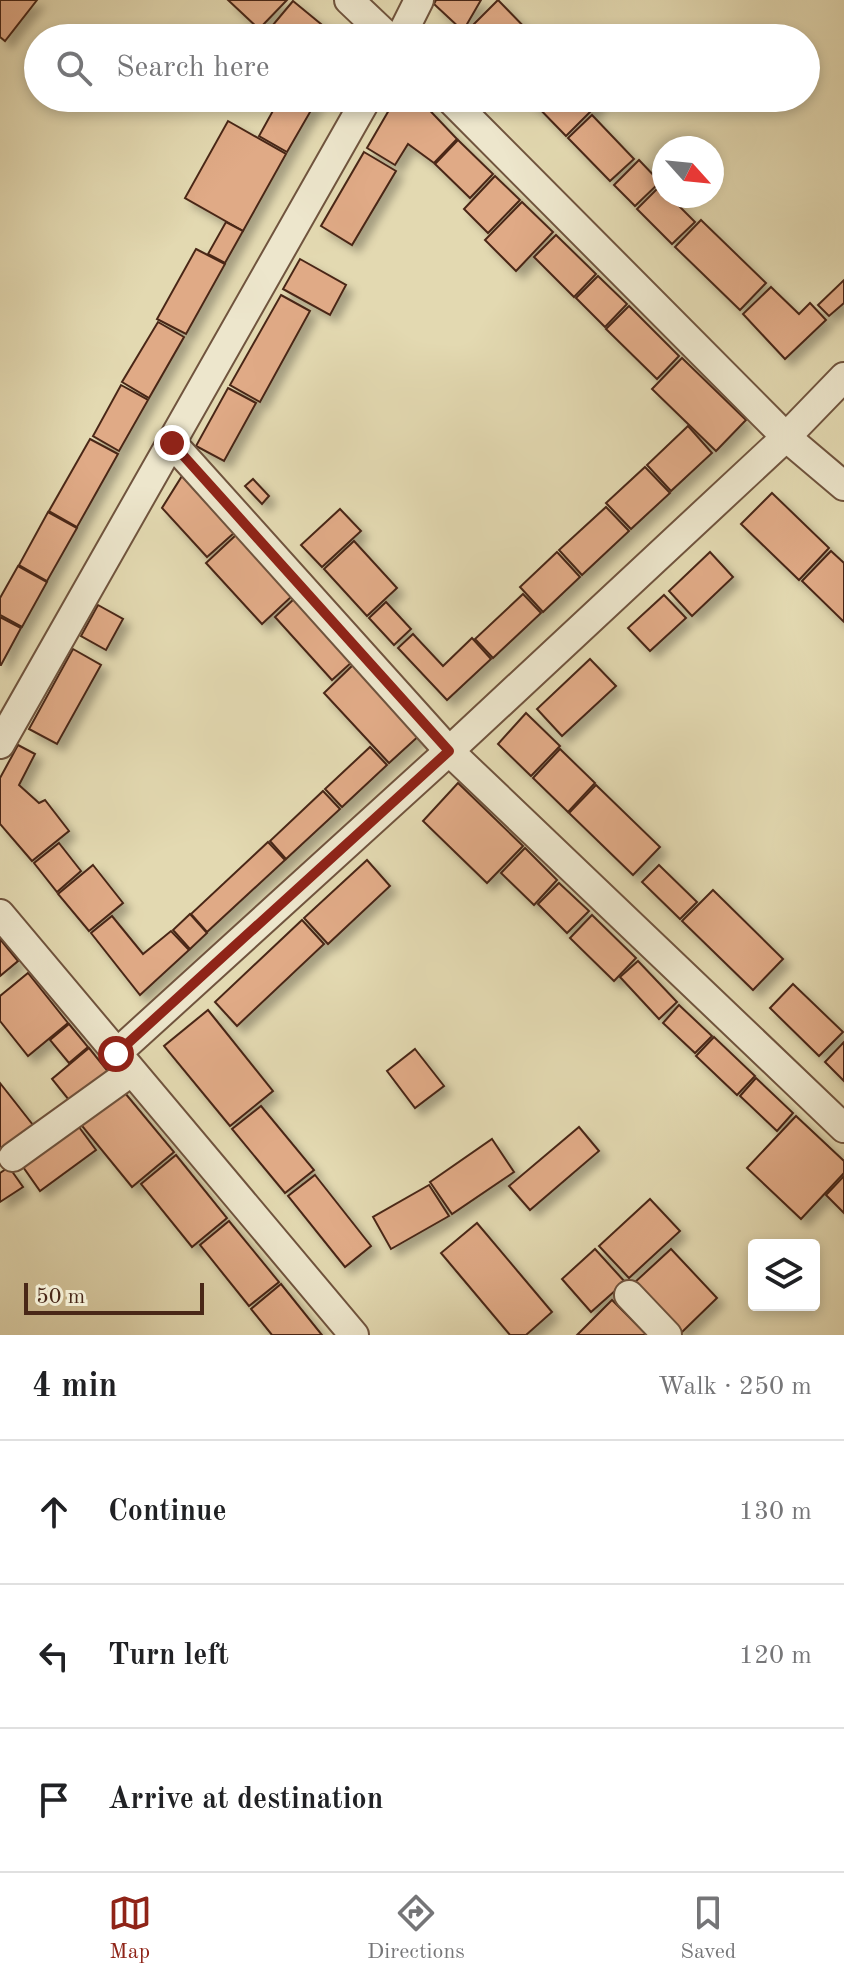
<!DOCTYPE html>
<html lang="en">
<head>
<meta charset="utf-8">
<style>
	body { margin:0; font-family:"Old Standard TT",serif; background:#f2f2f2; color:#202124 }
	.controls { position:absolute; right:24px; bottom:24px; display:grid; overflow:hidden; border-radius:8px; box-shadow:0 4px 12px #0003 }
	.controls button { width:72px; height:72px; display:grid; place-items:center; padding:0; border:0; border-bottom:2px solid #e0e0e0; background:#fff; color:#202124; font:40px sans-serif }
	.compass { position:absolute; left:652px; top:136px; width:72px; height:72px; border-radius:50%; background:#fff; box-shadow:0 4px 12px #0003; rotate:117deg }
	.scale { position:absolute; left:24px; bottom:20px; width:180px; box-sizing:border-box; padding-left:8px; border:4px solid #492717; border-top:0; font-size:22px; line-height:28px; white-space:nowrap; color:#492717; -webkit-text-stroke:6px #ede6cc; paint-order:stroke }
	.stop { position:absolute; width:24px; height:24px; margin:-18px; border:6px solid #8f2418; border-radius:50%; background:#fff }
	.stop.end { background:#8f2418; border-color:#fff; box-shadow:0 2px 8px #0008 }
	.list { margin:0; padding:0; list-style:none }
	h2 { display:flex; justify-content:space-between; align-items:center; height:104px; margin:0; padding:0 32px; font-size:34px }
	h2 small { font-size:26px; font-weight:400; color:#757577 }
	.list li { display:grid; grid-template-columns:52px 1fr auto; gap:24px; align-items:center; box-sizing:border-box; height:144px; padding:0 32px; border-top:2px solid #e0e0e0 }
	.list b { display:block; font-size:30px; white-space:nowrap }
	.list em { font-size:26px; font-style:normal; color:#757577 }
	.icon { flex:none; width:44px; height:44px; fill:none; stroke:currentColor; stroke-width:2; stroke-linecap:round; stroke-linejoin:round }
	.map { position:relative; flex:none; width:844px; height:1335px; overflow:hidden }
	.search { position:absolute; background:#fff; box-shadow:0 4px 12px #0003; left:24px; right:24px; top:24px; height:88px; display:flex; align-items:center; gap:20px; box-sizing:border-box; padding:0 28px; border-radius:44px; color:#757577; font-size:30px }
	.sheet { height:536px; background:#fff }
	nav { display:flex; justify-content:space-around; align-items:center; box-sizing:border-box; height:112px; border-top:2px solid #e0e0e0; background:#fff; font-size:22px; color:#757577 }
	nav a { display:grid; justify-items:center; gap:4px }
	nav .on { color:#8f2418 }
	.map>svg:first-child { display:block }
	.building { fill:#e0aa86; stroke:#492717; stroke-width:2; filter:url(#shadow) }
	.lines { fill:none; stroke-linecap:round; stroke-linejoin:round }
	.minor-casing { stroke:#70543e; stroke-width:32 }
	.minor { stroke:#ede6cc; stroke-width:28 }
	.route { stroke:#8f2418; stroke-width:10 }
</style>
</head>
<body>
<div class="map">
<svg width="844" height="1335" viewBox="0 0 844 1335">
	<defs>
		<filter id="shadow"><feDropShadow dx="7" dy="7" stdDeviation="4" flood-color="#0004"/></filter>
	</defs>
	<rect width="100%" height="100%" fill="#e3d9b1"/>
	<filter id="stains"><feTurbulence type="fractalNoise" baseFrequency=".0025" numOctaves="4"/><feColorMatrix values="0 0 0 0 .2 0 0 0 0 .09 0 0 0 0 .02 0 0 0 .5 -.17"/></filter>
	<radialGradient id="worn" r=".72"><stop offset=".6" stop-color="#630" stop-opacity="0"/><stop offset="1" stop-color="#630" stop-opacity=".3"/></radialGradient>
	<g class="building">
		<polygon points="0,0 37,0 5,41 0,37"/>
		<polygon points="228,0 287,0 259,29"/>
		<polygon points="436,0 481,0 463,31 434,4"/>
		<polygon points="498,0 535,38 470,38 465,33"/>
		<polygon points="293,1 338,38 262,38"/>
		<polygon points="280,98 317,100 287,152 259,136"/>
		<polygon points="396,98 418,98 457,139 434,163 408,144 395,165 367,148"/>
		<polygon points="529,98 594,98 599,103 566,136"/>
		<polygon points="592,115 634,159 610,181 568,138"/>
		<polygon points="228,121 286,154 243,231 185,198"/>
		<polygon points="458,140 493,174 470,198 435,164"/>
		<polygon points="364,152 396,171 352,245 321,226"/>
		<polygon points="639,160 660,182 635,206 614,185"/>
		<polygon points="495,176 520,200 488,233 464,209"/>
		<polygon points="660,186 664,191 664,196 669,196 695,222 672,244 637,209"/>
		<polygon points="522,202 553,232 516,271 485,240"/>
		<polygon points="701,220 766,283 740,310 675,247"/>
		<polygon points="226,222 243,231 225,263 208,254"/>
		<polygon points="556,235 596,274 574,297 534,257"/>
		<polygon points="196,249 225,264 186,334 157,319"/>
		<polygon points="300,259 346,285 330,315 283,289"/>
		<polygon points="598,276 627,304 605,327 576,298"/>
		<polygon points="844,280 844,303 829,316 818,305"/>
		<polygon points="771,287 799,314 810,303 826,320 785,359 743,314"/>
		<polygon points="281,295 310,311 260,402 230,385"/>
		<polygon points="629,306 679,356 657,379 606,329"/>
		<polygon points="158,322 184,337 149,398 122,382"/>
		<polygon points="682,358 746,420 716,451 652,389"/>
		<polygon points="121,385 148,400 119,451 93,436"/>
		<polygon points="228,388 256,403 224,461 196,446"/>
		<polygon points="688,426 712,453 671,491 647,465"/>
		<polygon points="90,439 118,454 77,527 49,511"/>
		<polygon points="645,467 670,493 631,529 606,503"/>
		<polygon points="182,476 234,533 207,557 162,508"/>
		<polygon points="253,479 269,496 262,504 245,486"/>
		<polygon points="772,493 829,548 799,580 741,524"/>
		<polygon points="606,507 629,531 582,575 559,550"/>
		<polygon points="340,509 361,531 322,567 301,545"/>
		<polygon points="48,512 77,528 47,581 19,565"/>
		<polygon points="236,535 292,596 262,624 206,563"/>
		<polygon points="354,541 397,588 367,616 324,569"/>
		<polygon points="831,551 844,563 844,622 802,581"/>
		<polygon points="557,552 580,577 543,612 520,587"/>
		<polygon points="710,552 733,577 692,616 669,591"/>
		<polygon points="18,566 47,582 22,627 0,615 0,598"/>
		<polygon points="523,594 541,613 493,658 475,639"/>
		<polygon points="664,595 686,618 650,651 628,628"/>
		<polygon points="295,598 353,661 332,680 275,617"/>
		<polygon points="386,602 411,629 394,645 369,618"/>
		<polygon points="98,605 123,619 106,650 81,636"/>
		<polygon points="0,617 21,628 1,665 0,665"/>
		<polygon points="413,634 443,666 472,638 491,659 447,700 398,648"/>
		<polygon points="73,649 101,665 57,744 29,729"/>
		<polygon points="590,659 616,686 562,736 537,709"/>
		<polygon points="355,663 422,733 389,763 324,693"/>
		<polygon points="526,713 560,746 531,776 498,744"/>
		<polygon points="18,745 35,754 19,785 39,803 45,800 69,831 32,861 0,824 0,778"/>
		<polygon points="370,747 387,765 342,807 325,789"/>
		<polygon points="560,749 595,783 568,812 533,778"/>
		<polygon points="458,783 523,846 487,883 423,821"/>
		<polygon points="596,785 660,847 633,875 569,813"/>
		<polygon points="323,791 340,809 286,859 270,841"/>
		<polygon points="268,842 285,860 207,932 191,914"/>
		<polygon points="59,843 81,871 57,892 34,863"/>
		<polygon points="525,848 557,880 534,905 501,873"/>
		<polygon points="367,860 390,886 328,944 304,918"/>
		<polygon points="93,865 123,903 89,931 58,894"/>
		<polygon points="659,865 697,902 680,919 642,882"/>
		<polygon points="559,883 589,911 567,933 538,904"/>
		<polygon points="713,890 783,959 753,990 682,921"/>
		<polygon points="190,914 207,933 190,949 173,930"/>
		<polygon points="592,915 636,958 614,981 570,938"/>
		<polygon points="112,916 143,954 171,931 189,950 140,995 91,933"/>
		<polygon points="302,920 324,944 237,1026 215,1002"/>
		<polygon points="0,939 18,961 0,976"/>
		<polygon points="638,961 677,1002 659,1019 620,977"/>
		<polygon points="28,973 68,1023 28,1056 0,1021 0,996"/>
		<polygon points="793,984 843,1032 819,1056 770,1008"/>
		<polygon points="679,1005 712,1036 695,1053 663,1023"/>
		<polygon points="208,1010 273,1091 230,1126 164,1046"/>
		<polygon points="69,1024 88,1047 69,1063 50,1040"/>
		<polygon points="714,1037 755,1076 737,1095 696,1056"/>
		<polygon points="844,1042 844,1081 825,1062"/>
		<polygon points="89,1048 110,1074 73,1105 52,1079"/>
		<polygon points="415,1049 444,1086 415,1108 387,1071"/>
		<polygon points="756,1078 793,1113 777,1131 740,1096"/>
		<polygon points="0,1083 33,1125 1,1150 0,1149"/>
		<polygon points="120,1087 174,1152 132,1187 78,1121"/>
		<polygon points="261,1106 314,1170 285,1193 232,1129"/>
		<polygon points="796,1116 844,1161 844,1173 801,1219 747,1168"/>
		<polygon points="76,1123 96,1150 40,1191 21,1164"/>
		<polygon points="579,1127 599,1151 530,1210 509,1186"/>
		<polygon points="492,1139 514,1172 452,1214 430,1182"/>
		<polygon points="176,1155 227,1218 192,1247 141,1184"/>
		<polygon points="9,1167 23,1187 0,1202 0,1173"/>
		<polygon points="315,1175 371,1246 345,1267 288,1196"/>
		<polygon points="844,1176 844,1213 826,1195"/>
		<polygon points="429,1185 449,1216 391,1249 373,1217"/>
		<polygon points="650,1199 680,1231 629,1278 599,1246"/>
		<polygon points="229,1221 279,1282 249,1306 200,1245"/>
		<polygon points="477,1223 552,1312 526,1335 510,1335 441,1253"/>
		<polygon points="595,1249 625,1282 591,1312 562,1279"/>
		<polygon points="671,1249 717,1298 681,1333 634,1283"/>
		<polygon points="281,1284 322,1335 272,1335 251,1309"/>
		<polygon points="612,1300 647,1335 577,1335"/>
	</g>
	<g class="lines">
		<defs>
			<g id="minor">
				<polyline points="349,0 389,38"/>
				<polyline points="400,38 419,0"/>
				<polyline points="449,98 786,437 844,486"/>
				<polyline points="172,443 449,751 844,1128"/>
				<polyline points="0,744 367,98"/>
				<polyline points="0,914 354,1335"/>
				<polyline points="116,1054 449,751 786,437 844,377"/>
				<polyline points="13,1157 131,1072"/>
				<polyline points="629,1295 667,1335"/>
			</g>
		</defs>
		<use href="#minor" class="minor-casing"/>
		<use href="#minor" class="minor"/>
	</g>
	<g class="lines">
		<polyline class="route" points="116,1054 449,751 172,443"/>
	</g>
	<rect width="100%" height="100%" filter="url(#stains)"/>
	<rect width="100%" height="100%" fill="url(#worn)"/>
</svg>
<div class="controls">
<button><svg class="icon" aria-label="layers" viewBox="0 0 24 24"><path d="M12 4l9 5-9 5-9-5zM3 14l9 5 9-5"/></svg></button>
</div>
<svg class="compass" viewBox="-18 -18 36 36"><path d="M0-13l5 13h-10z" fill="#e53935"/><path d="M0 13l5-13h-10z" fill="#757577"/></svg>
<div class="scale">50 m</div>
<div class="stop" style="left:116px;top:1054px"></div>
<div class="stop end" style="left:172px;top:443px"></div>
<div class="search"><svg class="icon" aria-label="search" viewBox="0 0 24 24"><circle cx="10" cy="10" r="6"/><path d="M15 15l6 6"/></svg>Search here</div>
</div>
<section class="sheet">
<h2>4 min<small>Walk · 250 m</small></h2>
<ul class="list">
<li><svg class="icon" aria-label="ahead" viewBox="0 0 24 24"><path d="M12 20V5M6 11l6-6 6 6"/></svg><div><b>Continue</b></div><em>130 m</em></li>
<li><svg class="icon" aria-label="left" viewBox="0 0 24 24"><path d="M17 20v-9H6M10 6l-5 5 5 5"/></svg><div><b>Turn left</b></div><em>120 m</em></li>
<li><svg class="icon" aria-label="arrive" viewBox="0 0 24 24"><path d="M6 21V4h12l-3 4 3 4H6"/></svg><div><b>Arrive at destination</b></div></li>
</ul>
</section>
<nav>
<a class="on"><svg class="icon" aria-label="map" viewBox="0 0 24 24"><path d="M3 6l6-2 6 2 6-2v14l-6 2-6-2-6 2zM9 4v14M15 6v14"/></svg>Map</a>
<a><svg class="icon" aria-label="directions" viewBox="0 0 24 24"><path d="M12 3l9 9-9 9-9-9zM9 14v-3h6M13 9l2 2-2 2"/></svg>Directions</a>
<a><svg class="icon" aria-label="saved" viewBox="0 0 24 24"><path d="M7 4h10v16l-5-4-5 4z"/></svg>Saved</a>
</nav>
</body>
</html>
